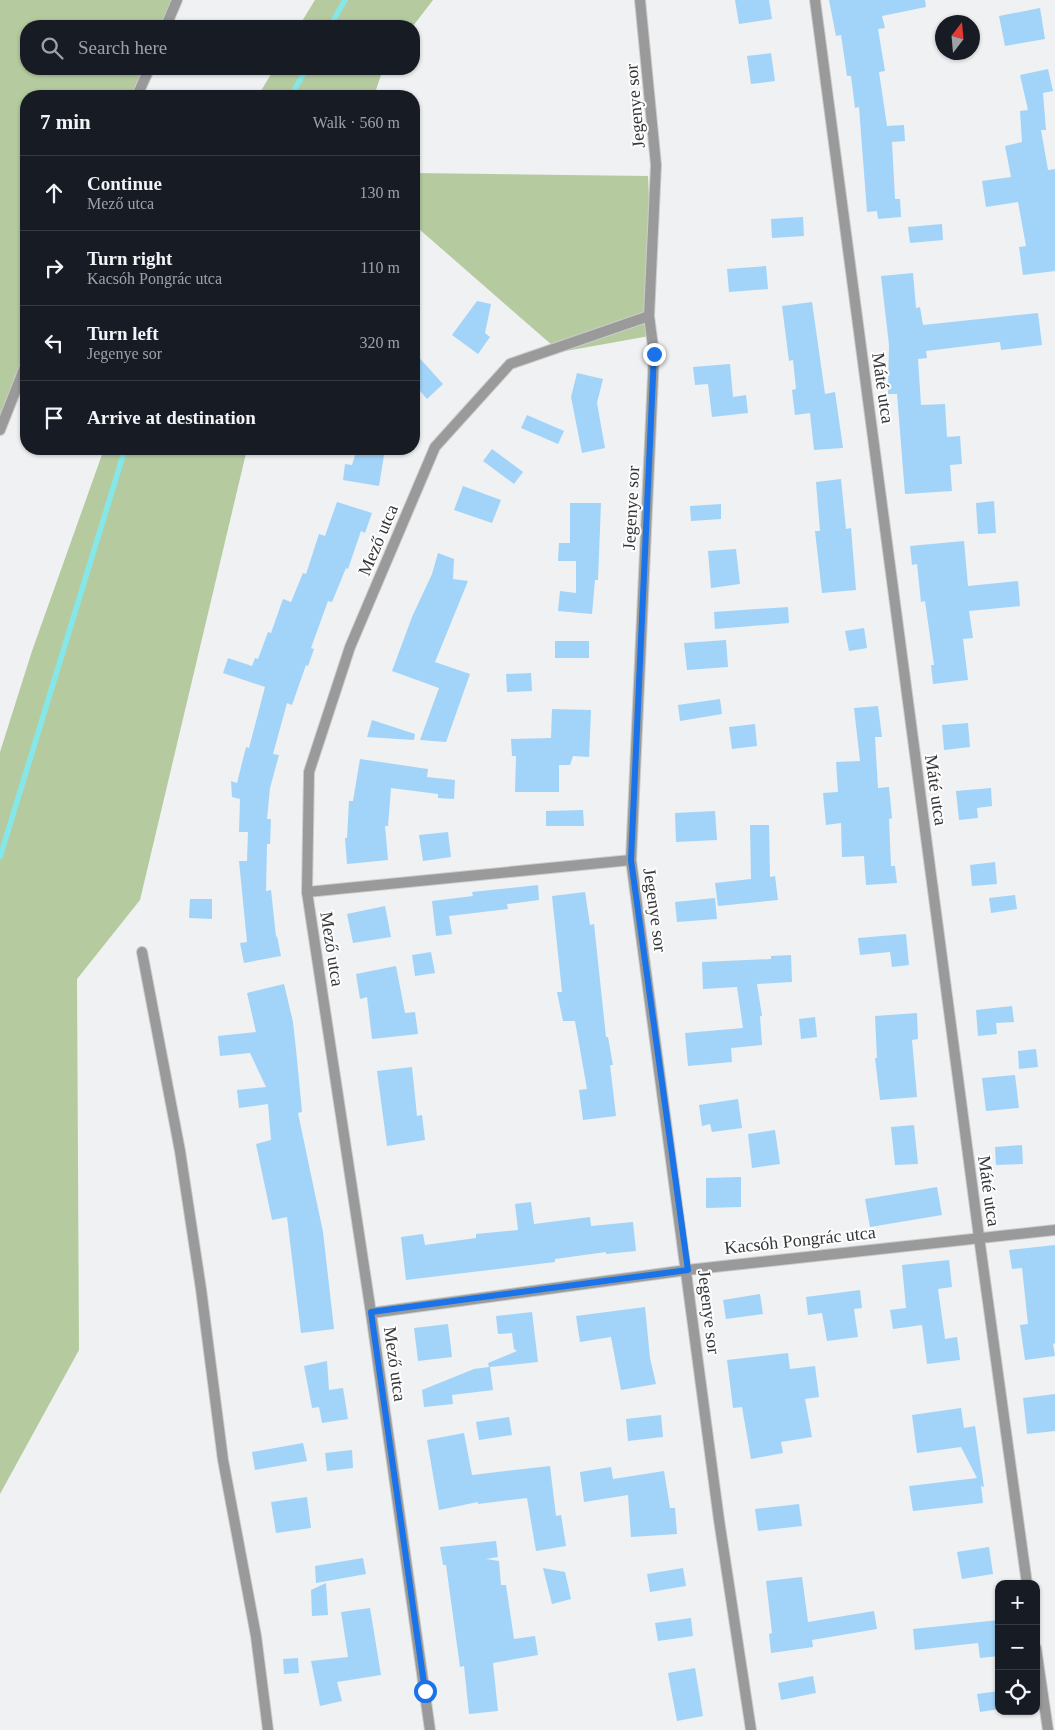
<!DOCTYPE html>
<html lang="en">
<head>
<meta charset="utf-8">
<style>
	body { margin:0; font-family:Georgia,serif; background:#242831; color:#f1f3f6 }
	.controls { position:absolute; right:15px; bottom:15px; display:grid; overflow:hidden; border-radius:10px; box-shadow:0 1px 4px #0004 }
	.controls button { width:45px; height:45px; display:grid; place-items:center; padding:0; border:0; border-bottom:1px solid #363941; background:#171b24; color:#f1f3f6; font:25px sans-serif }
	.compass { position:absolute; left:935px; top:15px; width:45px; height:45px; border-radius:50%; background:#171b24; box-shadow:0 1px 4px #0004; rotate:16deg }
	.stop { position:absolute; width:15px; height:15px; margin:-11px; border:4px solid #1a73e8; border-radius:50%; background:#fff }
	.stop.end { background:#1a73e8; border-color:#fff; box-shadow:0 1px 5px #0008 }
	.list { margin:0; padding:0; list-style:none }
	h2 { display:flex; justify-content:space-between; align-items:center; height:65px; margin:0; padding:0 20px; font-size:21px }
	h2 small { font-size:16px; font-weight:400; color:#9ea1a6 }
	.list li { display:grid; grid-template-columns:32px 1fr auto; gap:15px; align-items:center; box-sizing:border-box; height:75px; padding:0 20px; border-top:1px solid #363941 }
	.list b { display:block; font-size:19px; white-space:nowrap }
	.list p { margin:0; font-size:16px; white-space:nowrap; color:#9ea1a6 }
	.list em { font-size:16px; font-style:normal; color:#9ea1a6 }
	.icon { flex:none; width:28px; height:28px; fill:none; stroke:currentColor; stroke-width:2; stroke-linecap:round; stroke-linejoin:round }
	.map { position:relative; flex:none; width:1055px; height:1730px; overflow:hidden }
	.search { position:absolute; background:#171b24; box-shadow:0 1px 4px #0004; left:20px; top:20px; width:400px; height:55px; display:flex; align-items:center; gap:12px; box-sizing:border-box; padding:0 18px; border-radius:20px; color:#9ea1a6; font-size:19px }
	.panel { position:absolute; background:#171b24; box-shadow:0 1px 4px #0004; left:20px; top:90px; width:400px; height:365px; border-radius:20px }
	.map>svg:first-child { display:block }
	.green { fill:#b5cb9f }
	.lines { fill:none; stroke-linecap:round; stroke-linejoin:round }
	.stream { stroke:#86e7e9; stroke-width:5.5 }
	.building { fill:#a2d4f9 }
	.street-casing { stroke:#cacccd; stroke-width:12 }
	.street { stroke:#9b9a9a; stroke-width:10 }
	.route { stroke:#1a73e8; stroke-width:6 }
	.labels { text-anchor:middle; dominant-baseline:central; stroke-width:4; stroke-linejoin:round; paint-order:stroke }
	.street-label { font-size:18px; fill:#353637; stroke:#fefeff }
</style>
</head>
<body>
<div class="map">
<svg width="1055" height="1730" viewBox="0 0 1055 1730">
	<rect width="100%" height="100%" fill="#eff1f3"/>
	<g class="green">
		<polygon points="0,0 177,0 166,26 26,26 26,69 149,69 137,96 26,96 26,364 0,430"/>
		<polygon points="315,0 433,0 413,26 299,26"/>
		<polygon points="274,69 383,69 374,96 258,96"/>
		<polygon points="414,173 648,176 655,335 560,352 419,229 414,233"/>
		<polygon points="104,449 247,449 140,900 77,979 79,1350 0,1494 0,752 32,651"/>
	</g>
	<g class="lines">
		<g class="stream">
			<polyline points="330,26 345,0"/>
			<polyline points="291,96 306,69"/>
			<polyline points="0,857 125,449"/>
		</g>
	</g>
	<g class="building">
		<polygon points="735,0 769,0 772,19 739,24"/>
		<polygon points="829,0 925,0 926,7 882,16 885,28 878,29 885,71 879,72 887,126 904,125 905,141 892,142 895,199 900,199 901,217 878,219 877,211 867,212 859,107 855,108 851,76 847,76 841,35 836,36"/>
		<polygon points="1040,8 1045,39 1005,46 999,16"/>
		<polygon points="771,53 775,81 751,84 747,56"/>
		<polygon points="1048,69 1053,91 1043,93 1046,130 1041,130 1048,170 1055,169 1055,271 1023,275 1019,247 1026,246 1018,202 986,207 982,181 1011,177 1005,146 1022,142 1020,111 1028,110 1020,75"/>
		<polygon points="803,217 804,236 772,238 771,219"/>
		<polygon points="942,224 943,240 910,243 908,227"/>
		<polygon points="766,266 768,289 729,292 727,269"/>
		<polygon points="913,273 916,308 920,307 923,325 1038,313 1042,345 1001,350 1000,342 926,351 927,358 918,359 921,405 945,404 947,437 960,436 962,464 950,465 952,491 905,494 897,394 888,394 889,345 881,276"/>
		<polygon points="477,301 491,304 485,333 490,337 478,354 452,335"/>
		<polygon points="812,302 825,394 835,392 843,448 814,450 810,413 795,415 792,390 796,389 793,360 789,361 782,306"/>
		<polygon points="414,352 443,384 427,399 414,384"/>
		<polygon points="730,364 733,397 746,395 748,413 712,417 708,384 695,385 693,367"/>
		<polygon points="577,373 603,379 597,403 605,448 582,453 571,397"/>
		<polygon points="527,415 564,431 558,444 521,428"/>
		<polygon points="357,449 385,449 379,486 343,480 345,464 352,465"/>
		<polygon points="492,449 523,472 514,484 483,461"/>
		<polygon points="841,479 846,529 851,528 856,590 822,593 815,531 820,531 816,482"/>
		<polygon points="463,486 501,500 492,523 454,510"/>
		<polygon points="994,501 996,533 978,534 976,503"/>
		<polygon points="337,502 372,513 365,533 361,531 348,569 346,568 332,602 328,601 311,648 314,649 308,666 306,665 292,705 287,703 273,754 279,755 270,788 267,819 271,819 270,844 267,844 266,891 271,890 276,937 277,936 281,956 244,963 240,943 247,942 239,861 247,861 248,832 239,832 240,799 232,797 231,781 237,783 246,747 249,748 265,687 223,673 228,658 252,666 255,658 258,659 268,632 271,633 283,599 291,602 303,573 306,574 319,534 325,536"/>
		<polygon points="570,503 601,503 598,580 595,580 592,614 558,611 560,591 576,593 576,561 558,561 559,543 570,543"/>
		<polygon points="721,504 721,519 691,521 690,506"/>
		<polygon points="964,541 968,586 1018,581 1020,606 969,611 973,638 963,639 968,680 933,684 931,665 934,665 925,601 921,602 917,564 912,565 910,546"/>
		<polygon points="736,549 740,584 711,588 708,551"/>
		<polygon points="438,553 454,559 453,579 468,581 435,662 470,674 446,742 420,740 439,688 392,671 412,617 432,574"/>
		<polygon points="788,607 789,623 715,629 714,612"/>
		<polygon points="864,628 867,648 849,651 845,631"/>
		<polygon points="726,640 728,667 687,670 684,643"/>
		<rect x="555" y="641" width="34" height="17"/>
		<polygon points="531,673 532,691 507,692 506,674"/>
		<polygon points="720,699 722,714 680,721 678,705"/>
		<polygon points="878,706 882,737 875,737 878,788 889,787 892,818 889,819 891,866 895,866 897,883 866,885 864,856 842,857 841,823 826,825 823,793 838,792 836,762 860,761 854,708"/>
		<polygon points="552,709 591,710 589,757 573,756 570,765 559,765 559,792 515,792 516,756 512,756 511,739 551,738"/>
		<polygon points="372,720 415,734 414,740 367,737"/>
		<polygon points="968,723 970,747 944,750 942,725"/>
		<polygon points="755,724 757,746 732,749 729,727"/>
		<polygon points="360,759 428,769 427,777 455,780 454,799 438,798 438,794 391,788 388,826 385,826 388,860 347,864 345,838 347,838 349,801 353,801"/>
		<polygon points="991,788 992,806 977,808 978,818 959,820 956,791"/>
		<polygon points="583,810 584,826 546,826 546,811"/>
		<polygon points="715,811 717,840 676,842 675,813"/>
		<polygon points="750,825 769,825 770,877 775,876 778,900 718,906 715,883 751,879"/>
		<polygon points="448,832 451,857 423,861 419,835"/>
		<polygon points="995,862 997,884 972,886 970,865"/>
		<polygon points="538,885 539,900 507,904 508,909 449,916 452,934 436,936 432,901 473,896 472,892"/>
		<polygon points="585,892 590,925 594,924 606,1037 608,1037 613,1065 610,1065 616,1116 583,1120 579,1090 587,1089 575,1021 563,1021 557,992 562,992 552,896"/>
		<polygon points="1015,895 1017,909 991,913 989,898"/>
		<polygon points="715,898 717,919 677,922 675,902"/>
		<polygon points="190,899 212,899 212,919 189,918"/>
		<polygon points="385,906 391,937 353,943 347,914"/>
		<polygon points="906,934 909,965 892,967 890,952 860,955 858,938"/>
		<polygon points="431,952 435,973 415,976 412,955"/>
		<polygon points="791,955 792,982 757,984 762,1016 760,1016 762,1045 731,1048 732,1062 688,1066 685,1033 743,1028 737,987 703,989 702,962 771,959 771,956"/>
		<polygon points="396,966 405,1013 415,1012 418,1034 372,1039 367,997 360,999 356,974"/>
		<polygon points="284,984 293,1022 297,1059 302,1112 298,1113 323,1232 334,1329 301,1333 287,1217 272,1220 256,1144 271,1140 268,1104 239,1108 237,1090 266,1087 250,1053 220,1056 218,1036 256,1032 247,993"/>
		<polygon points="1012,1006 1014,1022 996,1023 997,1034 978,1036 976,1010"/>
		<polygon points="917,1013 918,1039 912,1040 917,1097 880,1100 875,1058 877,1058 875,1016"/>
		<polygon points="815,1017 817,1037 801,1039 799,1019"/>
		<polygon points="1036,1049 1038,1067 1019,1069 1018,1051"/>
		<polygon points="412,1067 417,1116 422,1115 425,1140 387,1146 377,1071"/>
		<polygon points="1015,1075 1019,1108 986,1111 982,1078"/>
		<polygon points="738,1099 742,1128 712,1132 710,1124 702,1126 699,1105"/>
		<polygon points="914,1125 918,1164 895,1165 891,1127"/>
		<polygon points="775,1130 780,1164 752,1168 748,1134"/>
		<polygon points="1022,1145 1023,1164 996,1165 995,1147"/>
		<polygon points="741,1177 741,1207 706,1208 706,1178"/>
		<polygon points="937,1187 942,1215 870,1227 865,1199"/>
		<polygon points="531,1202 534,1224 590,1217 591,1226 633,1222 636,1251 606,1254 606,1252 555,1259 555,1262 406,1280 401,1237 423,1234 425,1245 476,1238 476,1234 518,1230 515,1204"/>
		<polygon points="1055,1245 1055,1343 1053,1344 1055,1356 1025,1360 1020,1325 1028,1324 1022,1268 1012,1269 1009,1250"/>
		<polygon points="949,1260 952,1287 938,1289 945,1339 957,1337 960,1360 927,1364 922,1325 893,1329 890,1310 906,1308 902,1265"/>
		<polygon points="860,1290 862,1308 854,1309 858,1337 827,1341 822,1313 808,1315 806,1297"/>
		<polygon points="760,1294 763,1314 726,1319 723,1300"/>
		<polygon points="645,1307 650,1358 656,1384 621,1390 611,1337 580,1342 576,1316"/>
		<polygon points="532,1312 538,1362 490,1367 493,1390 452,1395 453,1404 424,1407 422,1390 474,1369 489,1367 488,1363 517,1351 514,1349 512,1333 498,1334 496,1316"/>
		<polygon points="448,1324 452,1357 418,1361 414,1328"/>
		<polygon points="788,1353 790,1369 815,1366 819,1397 805,1399 812,1437 781,1442 783,1453 751,1459 742,1407 733,1408 727,1360"/>
		<polygon points="327,1361 329,1390 343,1388 348,1419 322,1423 319,1407 312,1408 304,1366"/>
		<polygon points="1055,1394 1055,1431 1027,1434 1023,1398"/>
		<polygon points="961,1408 964,1428 975,1426 984,1487 981,1486 983,1503 913,1511 909,1486 977,1478 961,1447 917,1453 912,1415"/>
		<polygon points="661,1415 663,1437 628,1441 626,1419"/>
		<polygon points="509,1417 512,1435 479,1440 476,1422"/>
		<polygon points="464,1433 472,1475 550,1466 556,1516 561,1515 566,1546 536,1551 527,1498 478,1504 478,1502 439,1510 427,1440"/>
		<polygon points="303,1443 307,1461 255,1470 252,1452"/>
		<polygon points="352,1450 353,1468 327,1471 325,1453"/>
		<polygon points="611,1467 613,1479 664,1471 670,1508 675,1508 677,1534 631,1537 628,1495 584,1502 580,1472"/>
		<polygon points="307,1497 311,1528 276,1533 271,1502"/>
		<polygon points="799,1504 802,1526 758,1531 755,1509"/>
		<polygon points="496,1541 498,1557 486,1559 499,1561 501,1585 506,1585 514,1639 535,1636 538,1655 493,1663 498,1711 469,1714 464,1666 460,1667 446,1565 443,1565 440,1547"/>
		<polygon points="989,1547 993,1574 962,1579 957,1552"/>
		<polygon points="363,1558 366,1574 316,1583 315,1566"/>
		<polygon points="543,1568 565,1572 571,1599 552,1604"/>
		<polygon points="683,1568 686,1586 650,1592 647,1574"/>
		<polygon points="802,1577 808,1622 874,1611 877,1629 812,1640 813,1647 771,1653 769,1634 772,1633 766,1581"/>
		<polygon points="326,1583 328,1615 312,1616 311,1590"/>
		<polygon points="370,1608 381,1675 337,1682 342,1701 320,1706 311,1661 348,1657 341,1612"/>
		<polygon points="691,1618 693,1636 658,1641 655,1623"/>
		<polygon points="999,1620 999,1656 980,1658 978,1643 915,1650 913,1629"/>
		<polygon points="298,1658 299,1673 284,1674 283,1659"/>
		<polygon points="695,1668 703,1716 677,1721 668,1673"/>
		<polygon points="813,1676 816,1693 781,1700 778,1683"/>
		<polygon points="999,1691 999,1709 980,1712 977,1694"/>
	</g>
	<g class="lines">
		<defs>
			<g id="street">
				<polyline points="640,0 656,165 649,316 654,354 631,860 719,1520 751,1730"/>
				<polyline points="815,0 979,1237 1027,1584"/>
				<polyline points="166,26 177,0"/>
				<polyline points="137,96 149,69"/>
				<polyline points="0,430 26,364"/>
				<polyline points="307,892 631,860"/>
				<polyline points="142,952 180,1151 201,1289 223,1460 256,1636 268,1730"/>
				<polyline points="371,1313 687,1270 1055,1230"/>
				<polyline points="1036,1648 1048,1730"/>
				<polyline points="430,1730 371,1313 307,892 309,772 350,647 435,447 510,364 649,316"/>
			</g>
		</defs>
		<use href="#street" class="street-casing"/>
		<use href="#street" class="street"/>
	</g>
	<g class="lines">
		<polyline class="route" points="425,1691 371,1312 688,1270 631,860 654,354"/>
	</g>
	<g class="labels">
		<g class="street-label">
			<text transform="translate(635 106) rotate(-95)">Jegenye sor</text>
			<text transform="translate(883 388) rotate(82)">Máté utca</text>
			<text transform="translate(631 508) rotate(-87)">Jegenye sor</text>
			<text transform="translate(378 540) rotate(-67)">Mező utca</text>
			<text transform="translate(936 790) rotate(82)">Máté utca</text>
			<text transform="translate(655 910) rotate(82)">Jegenye sor</text>
			<text transform="translate(332 949) rotate(81)">Mező utca</text>
			<text transform="translate(989 1191) rotate(82)">Máté utca</text>
			<text transform="translate(800 1240) rotate(-6)">Kacsóh Pongrác utca</text>
			<text transform="translate(709 1312) rotate(83)">Jegenye sor</text>
			<text transform="translate(395 1364) rotate(82)">Mező utca</text>
		</g>
	</g>
</svg>
<div class="controls">
<button>+</button>
<button>−</button>
<button><svg class="icon" aria-label="locate" viewBox="0 0 24 24"><circle cx="12" cy="12" r="6"/><path d="M12 2v4M12 18v4M2 12h4M18 12h4"/></svg></button>
</div>
<svg class="compass" viewBox="-18 -18 36 36"><path d="M0-13l5 13h-10z" fill="#e53935"/><path d="M0 13l5-13h-10z" fill="#9ea1a6"/></svg>
<div class="stop" style="left:425px;top:1691px"></div>
<div class="stop end" style="left:654px;top:354px"></div>
<div class="search"><svg class="icon" aria-label="search" viewBox="0 0 24 24"><circle cx="10" cy="10" r="6"/><path d="M15 15l6 6"/></svg>Search here</div>
<section class="panel">
<h2>7 min<small>Walk · 560 m</small></h2>
<ul class="list">
<li><svg class="icon" aria-label="ahead" viewBox="0 0 24 24"><path d="M12 20V5M6 11l6-6 6 6"/></svg><div><b>Continue</b><p>Mező utca</p></div><em>130 m</em></li>
<li><svg class="icon" aria-label="right" viewBox="0 0 24 24"><path d="M7 20v-9h11M14 6l5 5-5 5"/></svg><div><b>Turn right</b><p>Kacsóh Pongrác utca</p></div><em>110 m</em></li>
<li><svg class="icon" aria-label="left" viewBox="0 0 24 24"><path d="M17 20v-9H6M10 6l-5 5 5 5"/></svg><div><b>Turn left</b><p>Jegenye sor</p></div><em>320 m</em></li>
<li><svg class="icon" aria-label="arrive" viewBox="0 0 24 24"><path d="M6 21V4h12l-3 4 3 4H6"/></svg><div><b>Arrive at destination</b></div></li>
</ul>
</section>
</div>
</body>
</html>
